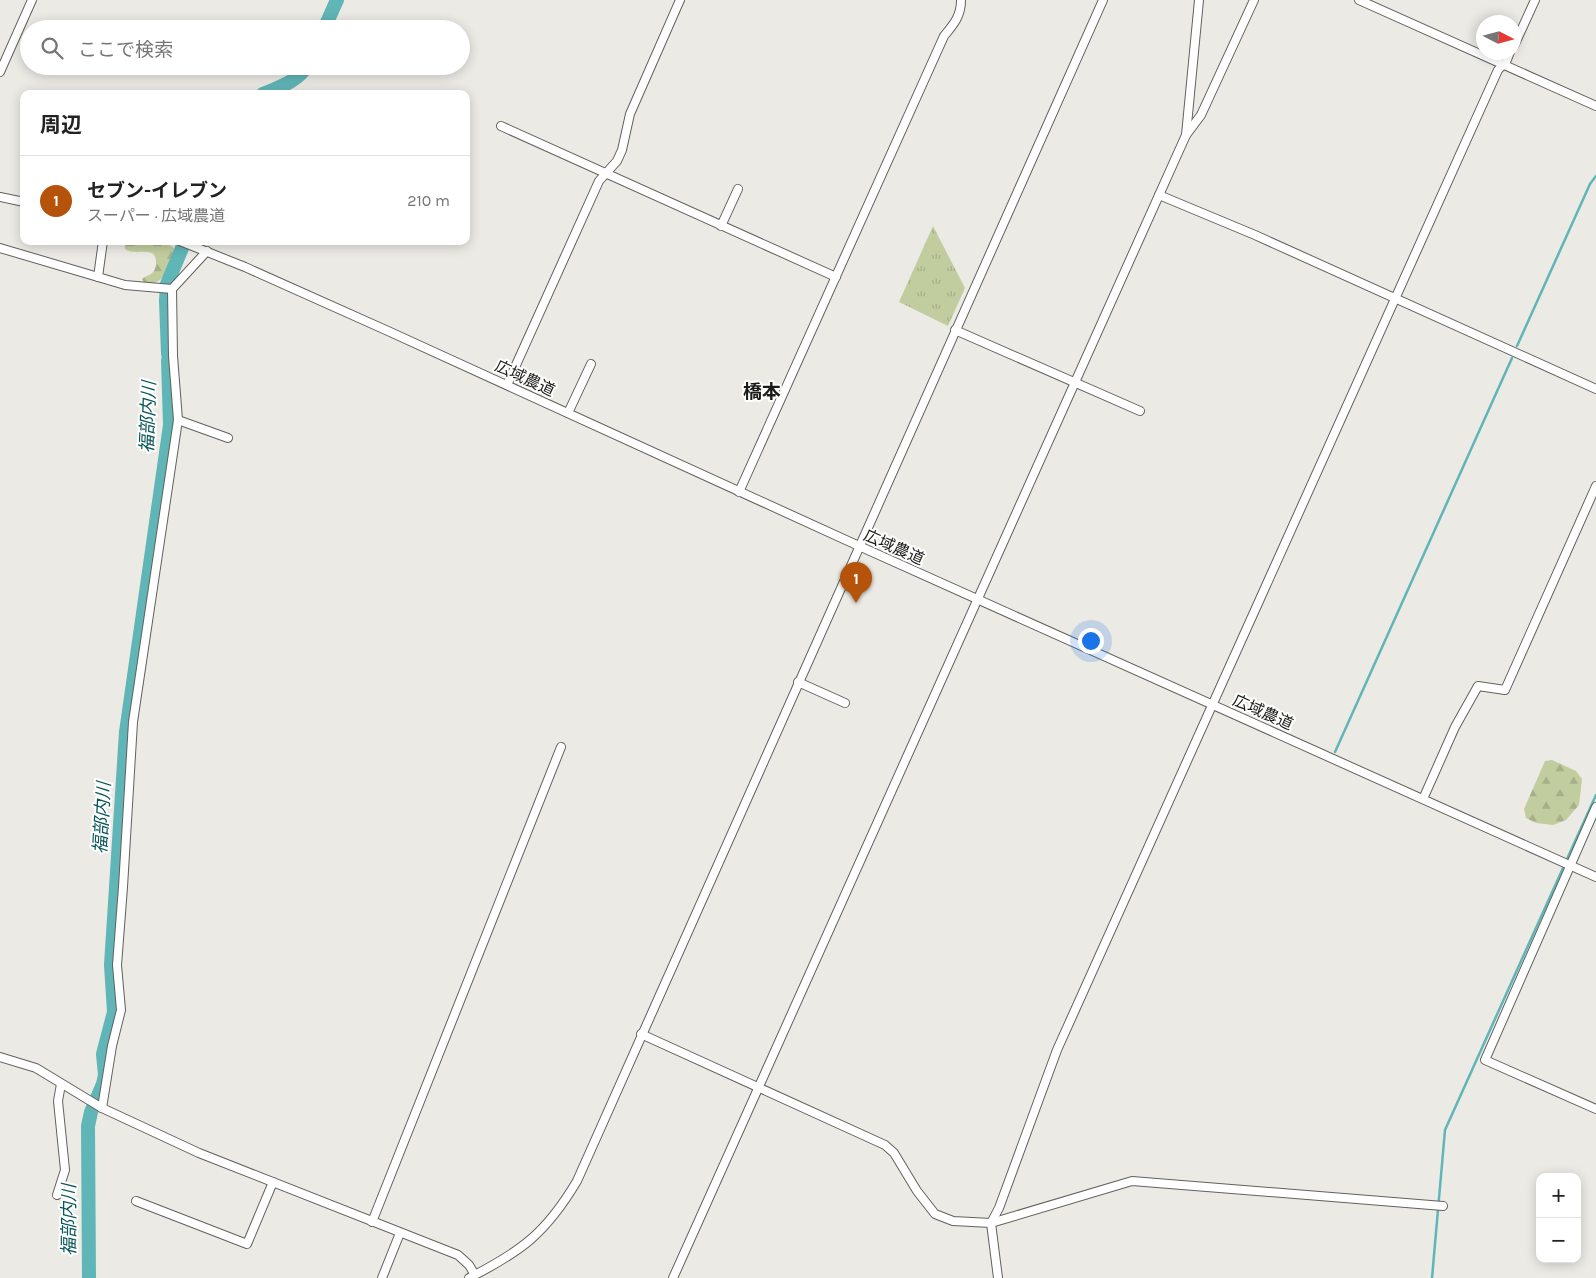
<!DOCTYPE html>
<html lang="ja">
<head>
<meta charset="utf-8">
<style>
	body { margin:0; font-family:Karla,"Noto Sans JP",sans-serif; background:#f6f6f6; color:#222 }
	.controls { position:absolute; right:15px; bottom:15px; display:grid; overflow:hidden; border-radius:10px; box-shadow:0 2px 12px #0003 }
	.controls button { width:45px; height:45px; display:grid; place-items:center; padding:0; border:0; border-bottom:1px solid #e0e0e0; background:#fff; color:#222; font:25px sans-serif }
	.compass { position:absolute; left:1476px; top:15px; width:45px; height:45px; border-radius:50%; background:#fff; box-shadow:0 2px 12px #0003; rotate:96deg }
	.you { position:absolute; left:1090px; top:640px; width:18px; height:18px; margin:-12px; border:4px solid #fff; border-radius:50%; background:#1a73e8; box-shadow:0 0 0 8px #1a73e833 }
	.badge { display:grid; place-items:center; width:32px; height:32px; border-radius:50%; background:#b45309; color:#fff; font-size:16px; font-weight:700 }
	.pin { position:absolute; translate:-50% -41px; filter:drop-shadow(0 1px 2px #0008) }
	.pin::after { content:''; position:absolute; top:26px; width:18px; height:15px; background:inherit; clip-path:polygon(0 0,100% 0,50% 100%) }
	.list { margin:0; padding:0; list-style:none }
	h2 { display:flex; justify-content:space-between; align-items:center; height:65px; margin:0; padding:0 20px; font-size:21px }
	h2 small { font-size:16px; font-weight:400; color:#767676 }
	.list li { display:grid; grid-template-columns:32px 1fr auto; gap:15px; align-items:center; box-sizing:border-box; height:90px; padding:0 20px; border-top:1px solid #e0e0e0 }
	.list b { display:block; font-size:19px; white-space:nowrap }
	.list p { margin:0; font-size:16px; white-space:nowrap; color:#767676 }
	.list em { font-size:16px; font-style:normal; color:#767676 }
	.icon { flex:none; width:28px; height:28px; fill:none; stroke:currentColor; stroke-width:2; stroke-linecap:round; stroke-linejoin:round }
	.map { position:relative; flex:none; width:1596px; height:1278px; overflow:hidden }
	.search { position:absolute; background:#fff; box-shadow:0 2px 12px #0003; left:20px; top:20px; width:450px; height:55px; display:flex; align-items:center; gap:12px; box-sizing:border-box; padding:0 18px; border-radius:28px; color:#767676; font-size:19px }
	.panel { position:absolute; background:#fff; box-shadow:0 2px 12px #0003; left:20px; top:90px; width:450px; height:155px; border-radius:10px }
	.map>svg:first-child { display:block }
	.grass { fill:url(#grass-tufts) }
	.forest { fill:url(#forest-firs) }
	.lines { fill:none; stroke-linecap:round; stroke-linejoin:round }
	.stream { stroke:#60b5b7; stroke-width:2.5 }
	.river { stroke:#60b5b7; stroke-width:14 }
	.minor-casing { stroke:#62615d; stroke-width:10 }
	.minor { stroke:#fff; stroke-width:8 }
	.labels { text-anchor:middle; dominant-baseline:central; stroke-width:4; stroke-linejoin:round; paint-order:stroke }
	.street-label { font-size:16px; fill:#1b1b19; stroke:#fff }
	.water-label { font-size:18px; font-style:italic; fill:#0a5759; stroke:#fff }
	.quarter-label { font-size:19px; font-weight:bold; fill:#1b1b19; stroke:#fff }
</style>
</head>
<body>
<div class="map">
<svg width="1596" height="1278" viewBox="0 0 1596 1278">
	<defs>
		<pattern id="grass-tufts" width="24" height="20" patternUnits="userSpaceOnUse" patternTransform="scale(1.25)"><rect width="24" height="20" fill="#c2cd9f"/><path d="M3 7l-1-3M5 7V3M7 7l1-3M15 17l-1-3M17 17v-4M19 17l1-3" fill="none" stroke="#a6af88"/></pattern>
		<pattern id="forest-firs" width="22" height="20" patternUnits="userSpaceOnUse" patternTransform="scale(1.25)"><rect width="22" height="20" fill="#c2cd9f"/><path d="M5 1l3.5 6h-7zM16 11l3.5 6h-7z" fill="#a6af88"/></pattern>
	</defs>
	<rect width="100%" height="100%" fill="#eceae5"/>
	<polygon class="grass" points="933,226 965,288 948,326 899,302"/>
	<g class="forest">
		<path d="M124,241H164L174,248C174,264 164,286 145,284L142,279C145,276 149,276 152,273C155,271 156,266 156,262C156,244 135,257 125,249Z"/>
		<polygon points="1552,760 1576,771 1582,779 1579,805 1566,820 1553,825 1536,823 1526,818 1524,809 1545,761"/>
	</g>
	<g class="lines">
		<g class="stream">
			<polyline points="1517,346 1590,184 1596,176"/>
			<polyline points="1335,752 1512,358"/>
			<polyline points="1567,859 1596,795"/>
			<polyline points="1432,1278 1445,1130 1563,868"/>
		</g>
		<g class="river">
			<polyline points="324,29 337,0"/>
			<path d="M263,94C279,87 297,82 307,66"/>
			<polyline points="168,354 166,301 167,284 185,241"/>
			<polyline points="89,1278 88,1126 91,1112 103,1084 105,1075 103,1054 114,1012 111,965 126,732 170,425 168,360"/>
		</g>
		<defs>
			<g id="minor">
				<polyline points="1359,0 1596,106"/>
				<polyline points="1514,46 1535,0"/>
				<polyline points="0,72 32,0"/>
				<polyline points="501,126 836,277"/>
				<polyline points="1186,135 1199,0"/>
				<polyline points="1159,195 1255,235 1596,389"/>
				<polyline points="0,197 24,202"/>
				<polyline points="721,226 738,189"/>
				<polyline points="180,241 245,267 388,331 859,546 1596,877"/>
				<polyline points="0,248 125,285 172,289"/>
				<polyline points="98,277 103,241"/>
				<polyline points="955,330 1140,411"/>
				<polyline points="507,385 599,181 617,161 622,150 630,114 680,0"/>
				<polyline points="568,413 591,364"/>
				<polyline points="178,420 228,438"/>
				<path d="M739,492L944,36C954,24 961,16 961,0"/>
				<polyline points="798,682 845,703"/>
				<polyline points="1423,799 1455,727 1478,686 1505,690 1596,486"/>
				<polyline points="1596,807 1485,1060 1596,1109"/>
				<polyline points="641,1034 885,1145 894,1153 917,1191 935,1214 953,1221 991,1223 1132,1181 1443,1206"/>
				<polyline points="0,1057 36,1068 102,1108 199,1153 458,1255 469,1265 475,1275"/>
				<polyline points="102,1108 112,1046 121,1010 117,965 123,887 133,722 178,420 173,356 172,289 207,251"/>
				<polyline points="57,1195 65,1170 58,1101 61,1084"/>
				<polyline points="136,1201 247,1244 273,1182"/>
				<polyline points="372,1222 561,747"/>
				<polyline points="382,1278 400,1233"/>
				<path d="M469,1278C522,1251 546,1233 577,1181L1103,0"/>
				<polyline points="673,1278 1186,135 1201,115 1254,0"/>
				<polyline points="998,1278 991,1223 999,1208 1057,1050 1498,70 1506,62 1510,52"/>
			</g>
		</defs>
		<use href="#minor" class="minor-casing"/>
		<use href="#minor" class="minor"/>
	</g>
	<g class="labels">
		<g class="street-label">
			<text transform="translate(525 378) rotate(25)">広域農道</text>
			<text transform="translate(894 547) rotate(24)">広域農道</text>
			<text transform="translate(1263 712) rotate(24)">広域農道</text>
		</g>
		<g class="water-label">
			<text transform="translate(148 417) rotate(-88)">福部内川</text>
			<text transform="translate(102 818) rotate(-87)">福部内川</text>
			<text transform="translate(69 1220) rotate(-90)">福部内川</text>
		</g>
		<g class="quarter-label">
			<text x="762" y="392">橋本</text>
		</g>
	</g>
</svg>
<div class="controls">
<button>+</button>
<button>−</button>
</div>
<svg class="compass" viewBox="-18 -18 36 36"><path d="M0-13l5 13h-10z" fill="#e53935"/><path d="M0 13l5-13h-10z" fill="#767676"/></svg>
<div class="you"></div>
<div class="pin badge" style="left:856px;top:603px">1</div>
<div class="search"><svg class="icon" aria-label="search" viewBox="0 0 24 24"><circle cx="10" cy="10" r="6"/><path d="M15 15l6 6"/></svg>ここで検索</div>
<section class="panel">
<h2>周辺<small></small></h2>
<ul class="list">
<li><span class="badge">1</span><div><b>セブン-イレブン</b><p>スーパー · 広域農道</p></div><em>210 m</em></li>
</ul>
</section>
</div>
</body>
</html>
